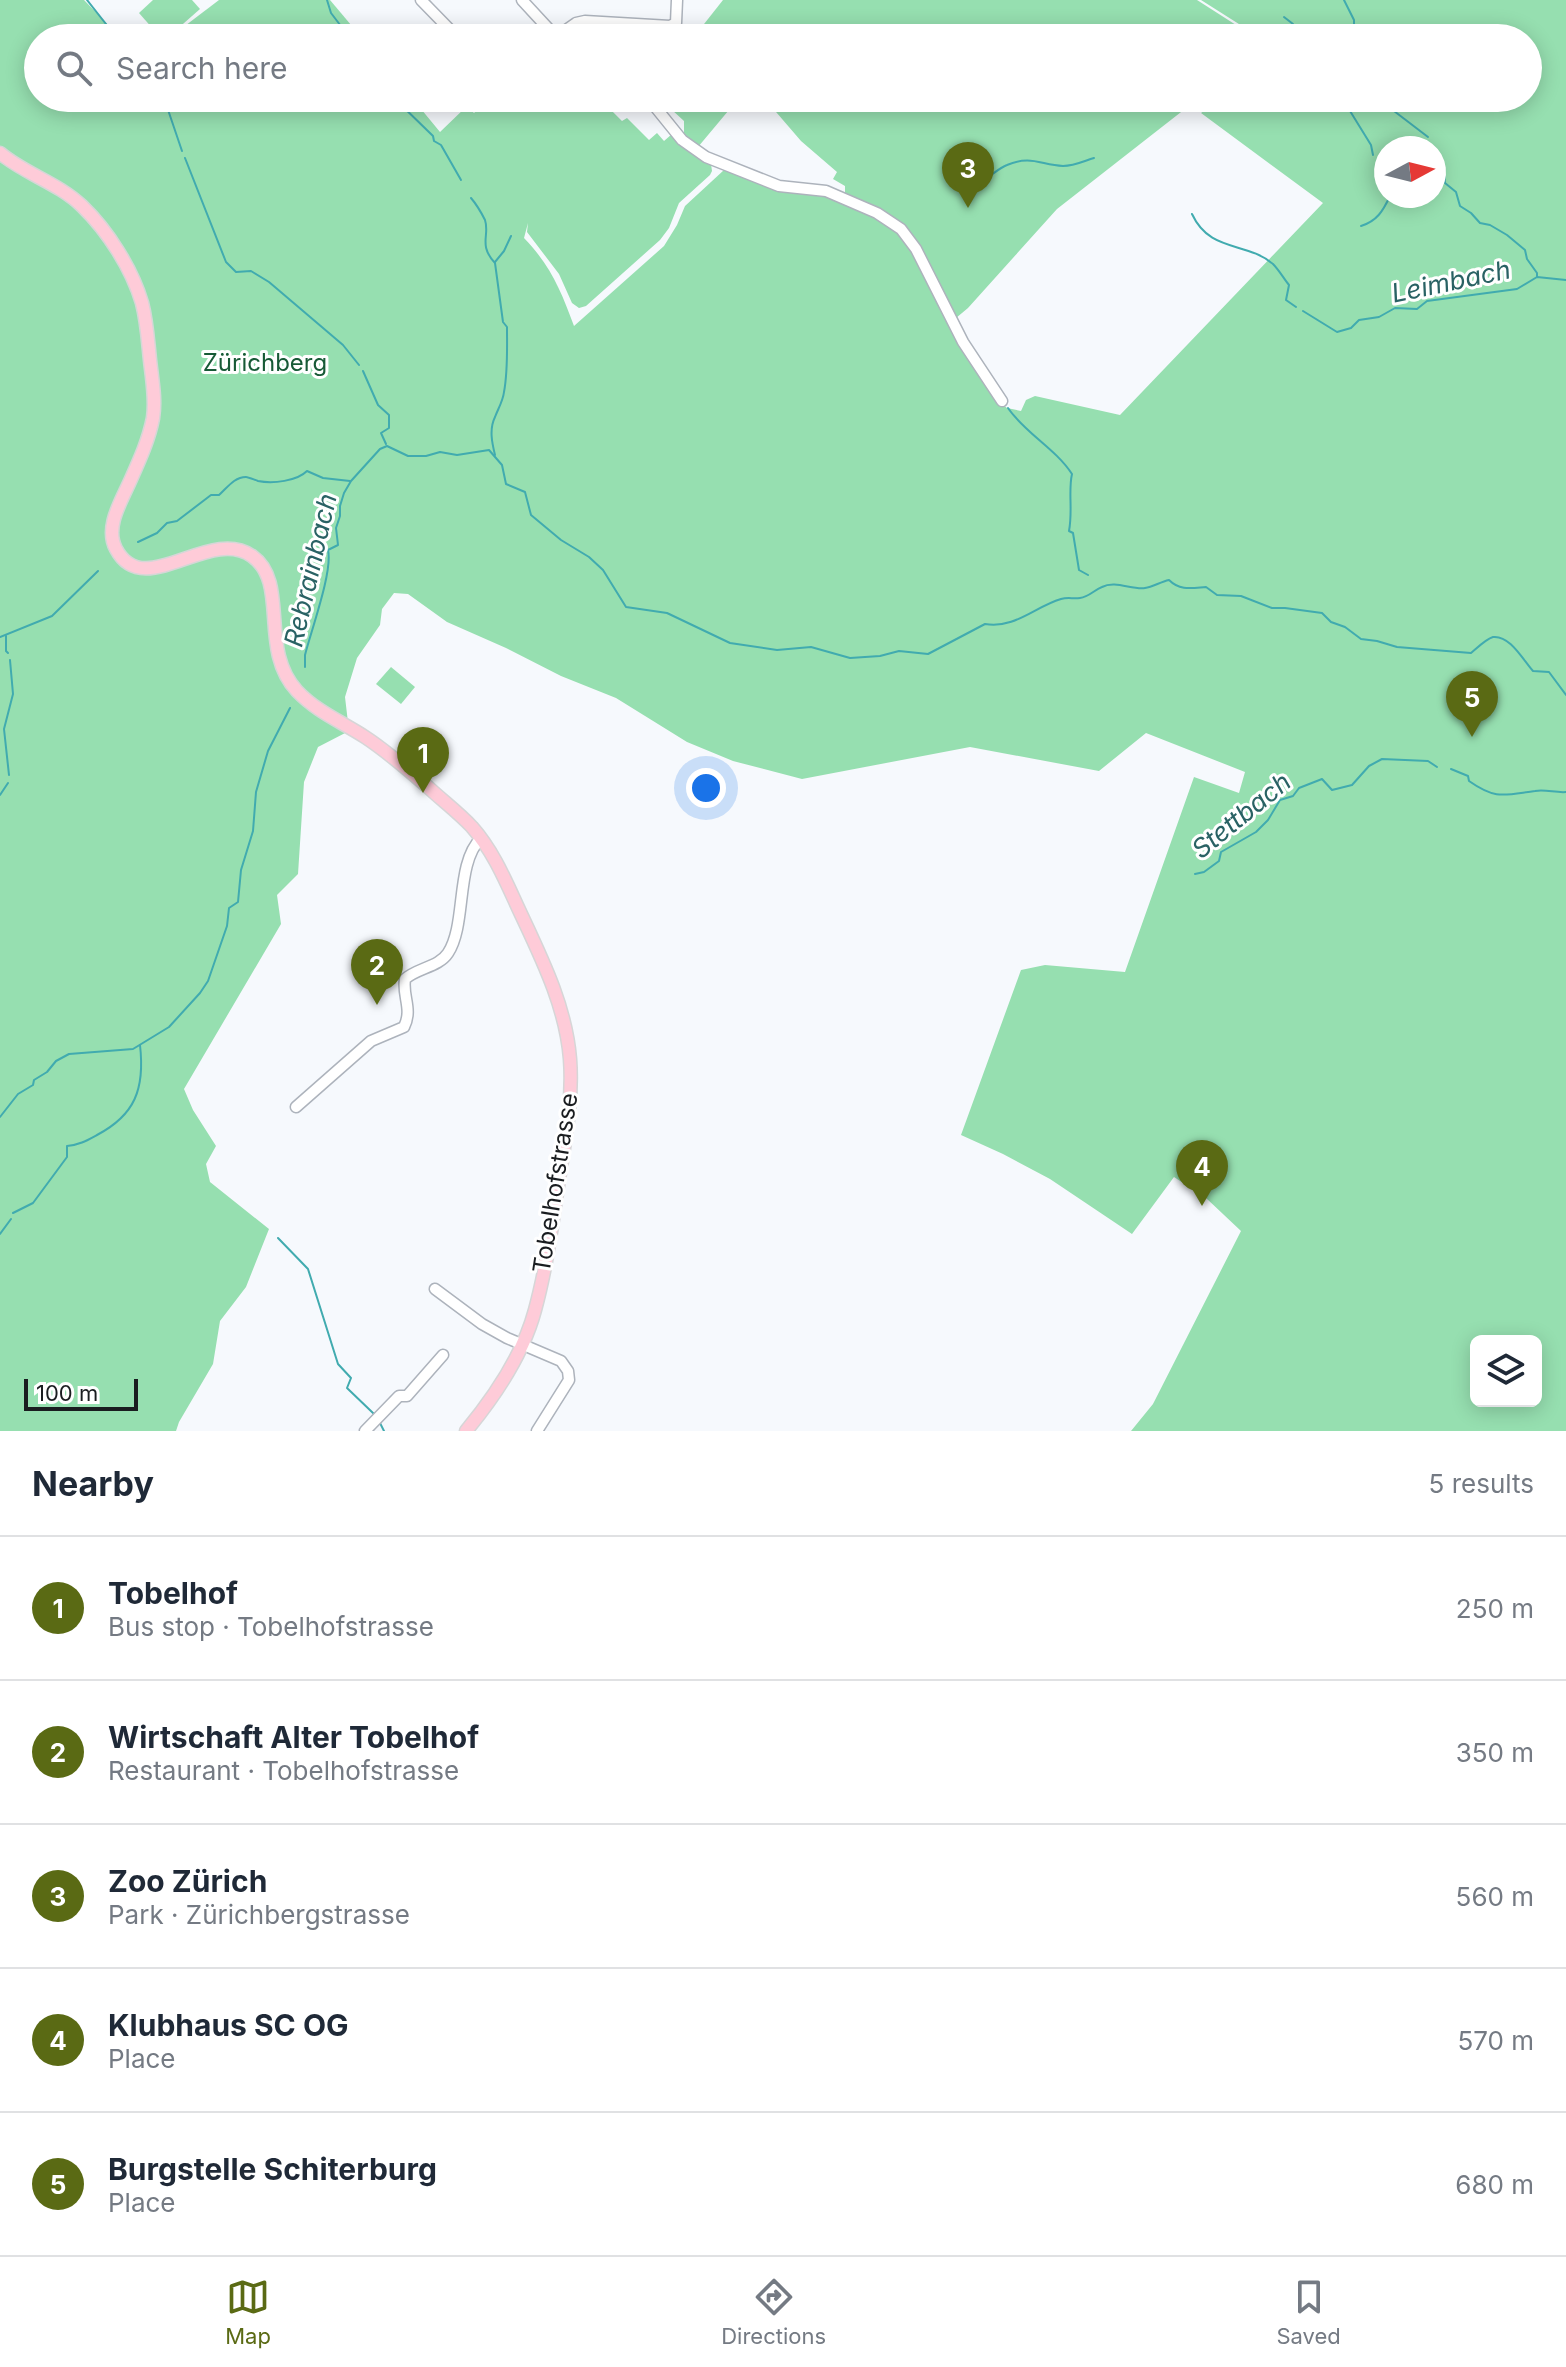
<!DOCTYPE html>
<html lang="en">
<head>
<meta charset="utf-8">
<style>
	body { margin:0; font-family:Inter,sans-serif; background:#f6f6f7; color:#1f2937 }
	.controls { position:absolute; right:24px; bottom:24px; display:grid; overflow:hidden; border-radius:12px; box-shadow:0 4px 20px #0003 }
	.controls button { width:72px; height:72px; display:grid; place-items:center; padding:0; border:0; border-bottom:2px solid #e0e1e3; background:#fff; color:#1f2937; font:40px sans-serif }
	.compass { position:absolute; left:1374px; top:136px; width:72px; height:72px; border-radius:50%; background:#fff; box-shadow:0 4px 20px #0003; rotate:83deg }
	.scale { position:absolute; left:24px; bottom:20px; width:114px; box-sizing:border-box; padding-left:8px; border:4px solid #1a1d20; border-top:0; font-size:22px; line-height:28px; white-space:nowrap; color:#1a1d20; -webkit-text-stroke:6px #fff; paint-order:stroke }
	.you { position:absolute; left:706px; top:788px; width:28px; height:28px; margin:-20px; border:6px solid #fff; border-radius:50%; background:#1a73e8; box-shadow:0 0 0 12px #1a73e833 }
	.badge { display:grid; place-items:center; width:52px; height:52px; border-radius:50%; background:#5a6a14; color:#fff; font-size:26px; font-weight:700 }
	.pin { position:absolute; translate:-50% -66px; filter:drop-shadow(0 2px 4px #0008) }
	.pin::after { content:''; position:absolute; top:42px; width:28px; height:24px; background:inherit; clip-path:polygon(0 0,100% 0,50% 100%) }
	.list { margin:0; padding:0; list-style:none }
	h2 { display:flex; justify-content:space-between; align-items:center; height:104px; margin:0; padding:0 32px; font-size:34px }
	h2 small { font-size:26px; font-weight:400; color:#747a83 }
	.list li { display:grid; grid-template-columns:52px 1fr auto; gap:24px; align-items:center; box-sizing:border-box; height:144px; padding:0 32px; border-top:2px solid #e0e1e3 }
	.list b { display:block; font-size:30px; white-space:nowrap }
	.list p { margin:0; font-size:26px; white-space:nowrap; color:#747a83 }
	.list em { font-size:26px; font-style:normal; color:#747a83 }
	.icon { flex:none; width:44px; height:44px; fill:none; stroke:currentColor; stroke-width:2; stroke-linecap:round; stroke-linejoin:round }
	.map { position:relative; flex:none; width:1566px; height:1431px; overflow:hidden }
	.search { position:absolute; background:#fff; box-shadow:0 4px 20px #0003; left:24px; right:24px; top:24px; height:88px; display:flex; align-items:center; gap:20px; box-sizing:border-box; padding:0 28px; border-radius:44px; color:#747a83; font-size:30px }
	.sheet { height:824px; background:#fff }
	nav { display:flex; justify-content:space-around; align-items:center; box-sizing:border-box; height:112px; border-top:2px solid #e0e1e3; background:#fff; font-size:22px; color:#747a83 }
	nav a { display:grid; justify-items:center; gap:4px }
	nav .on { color:#5a6a14 }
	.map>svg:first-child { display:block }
	.green { fill:#96dfb0; fill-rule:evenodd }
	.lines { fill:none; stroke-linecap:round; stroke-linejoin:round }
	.stream { stroke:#41abaf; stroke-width:2 }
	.minor-casing { stroke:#adb3bc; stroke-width:13 }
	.major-casing { stroke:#d6d6d7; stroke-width:15 }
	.minor { stroke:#fff; stroke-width:10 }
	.major { stroke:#fecbd8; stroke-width:12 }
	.labels { text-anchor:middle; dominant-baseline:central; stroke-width:6; stroke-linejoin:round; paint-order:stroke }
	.park-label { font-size:24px; fill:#175a36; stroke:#fff }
	.street-label { font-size:24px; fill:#1a1d20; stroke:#fff }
	.water-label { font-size:26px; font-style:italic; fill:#296264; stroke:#fff }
</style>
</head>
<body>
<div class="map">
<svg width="1566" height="1431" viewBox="0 0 1566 1431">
	<rect width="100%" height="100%" fill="#f6f9fd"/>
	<g class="green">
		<path d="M0,0H84L121,38H38V98H412L440,132L467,106L474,113L490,98H610L608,102L609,108L622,121L627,118L649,140L657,133L664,141L672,134L684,136V121L659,98H739L698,147L686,149L711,164L712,171L710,175L679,203L669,228L660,240L586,306L579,308L572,303L559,274L527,232L528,223L524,238C551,266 561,291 574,326L664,246L677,225L685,206L724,170C756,181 789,185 821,193C845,200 892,224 908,242L975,369L996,399L1007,408L1021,411L1026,400L1035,396L1120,415L1323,203L1201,113L1221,98H1528V38H1261L1201,0H1566V1431H1131L1153,1404L1241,1231L1206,1198L1174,1177L1132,1234L1050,1179L1003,1154L961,1135L1021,970L1045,965L1125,972L1194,777L1239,793L1245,772L1146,733L1099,771L970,747L802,779L733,761L687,742L616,698L561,676L506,648L447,622L408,594L394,593L382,609L380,625L357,658L345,697L349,731L318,747L304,782L298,874L277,895L281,924L184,1089L193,1110L216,1146L206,1164L210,1182L269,1229L246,1287L220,1321L213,1364L179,1422L176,1431H0ZM1386,148H1434V196H1386ZM1476,1341H1536V1401H1476Z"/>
		<polygon points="153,0 192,0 200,9 167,38 161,38 139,13"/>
		<polygon points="219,0 330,0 362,38 169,38"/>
		<polygon points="723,0 1197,0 1247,32 1243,38 693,38"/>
		<polygon points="764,98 1199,98 1057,209 968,308 956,318 922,249 904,226 875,207 845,194 845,186 833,179 837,172 801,141"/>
		<polygon points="391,667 415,687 401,704 376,684"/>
	</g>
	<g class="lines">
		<g class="stream">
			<polyline points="87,0 117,38"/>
			<polyline points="327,0 331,13 350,38"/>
			<polyline points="1344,0 1354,20 1354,38"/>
			<polyline points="1284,17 1293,24"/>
			<polyline points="164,98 182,151"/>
			<polyline points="394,98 433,136 434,141 441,145 461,180"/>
			<polyline points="1313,98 1316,101 1341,98"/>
			<polyline points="1342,98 1371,145 1373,155"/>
			<polyline points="1377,98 1428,137"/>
			<polyline points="1411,148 1416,143 1422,148"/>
			<polyline points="1382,155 1386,155"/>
			<polyline points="1434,156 1444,173 1445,183 1456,192 1460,206 1471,213 1480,223 1490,225 1507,235 1525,250 1527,259 1537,273 1537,277"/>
			<polyline points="185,158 226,262 236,272 251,271 269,282 343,345 359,365"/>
			<path d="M954,164C956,173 959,182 968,183C983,186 994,170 1007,165C1031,155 1041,165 1063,166C1074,166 1084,161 1094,158"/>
			<path d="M471,198C477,205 481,212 485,220C490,235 478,245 495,263L503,322L507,327C507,349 508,371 504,392C503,401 498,409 495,417C489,429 492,443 495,455"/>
			<path d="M1192,214C1210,253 1246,241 1273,264C1279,270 1284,279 1289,285L1286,300L1296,307"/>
			<path d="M1361,226C1377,221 1383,211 1390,196"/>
			<polyline points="495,262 504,251 511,236"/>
			<polyline points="1303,311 1337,332 1351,328 1359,320 1379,317 1395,308 1417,309 1427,301 1517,289 1537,277 1566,280"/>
			<polyline points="363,371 378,405 389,415 389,428 381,433 386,444"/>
			<path d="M1008,408C1025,433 1055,448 1072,474C1068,491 1073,511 1069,531L1073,533L1079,570L1088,575"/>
			<path d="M138,542L157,533L167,523L177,521L211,495H219C227,488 234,477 246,477C248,477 255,480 258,481C273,484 297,481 307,471L323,478L350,481"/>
			<polyline points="6,636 6,651 8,653"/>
			<polyline points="0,637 52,616 98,571"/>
			<path d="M305,667V655C311,631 333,571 328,550L338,545L336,528L340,516V506L344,493L351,481L380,449L387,446L408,456H426L440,452L457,455L489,450L502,465L506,484L525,492L531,515L561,540L589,557L603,570L626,607L667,613L730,643L777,650L811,647L850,658L880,656L899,651L928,654L985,624C1015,629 1034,607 1061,599C1068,597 1073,599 1080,598C1089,597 1094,590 1102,587C1115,580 1132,590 1145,588C1153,587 1160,582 1169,580C1180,591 1192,588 1206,587L1217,595L1241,596L1272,608H1285L1322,613L1331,622L1345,627L1361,639L1377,641L1397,647L1471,653C1477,648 1486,639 1493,637C1510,635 1523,660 1533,671L1549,672L1566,695"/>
			<path d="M1451,769L1468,776L1469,781C1496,800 1504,795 1535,791C1545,789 1556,793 1566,792"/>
			<polyline points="9,775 4,729 13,694 10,660"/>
			<polyline points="0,795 8,783"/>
			<polyline points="1195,874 1204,872 1219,861 1221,852 1256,832 1268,820 1280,800 1293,796 1299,788 1322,779 1332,790 1352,785 1369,766 1382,759 1428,761 1437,767"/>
			<polyline points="0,1117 18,1094 33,1085 34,1080 47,1072 56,1061 69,1054 133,1049 169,1027 200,993 208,981 227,926 229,908 238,902 241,870 253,831 256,792 268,751 290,708"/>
			<path d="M13,1213L33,1203L67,1157V1146C79,1145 86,1141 97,1135C135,1115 145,1089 140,1045"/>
			<polyline points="0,1234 11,1219"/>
			<polyline points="278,1238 308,1269 338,1364 351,1378 347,1388 373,1413"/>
			<polyline points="380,1423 384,1431"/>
		</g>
		<defs>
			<g id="minor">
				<polyline points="421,0 458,38"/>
				<polyline points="522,0 557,38"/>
				<polyline points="556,37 576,23 585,21 670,26 676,23 677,0"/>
				<polyline points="648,98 682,140 706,157 779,186 826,191 877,213 901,229 916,249 963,342 1002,401"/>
				<path d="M296,1107L371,1041L404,1027C413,1009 402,996 405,979C417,968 439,967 448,953C467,924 455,864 481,838"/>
				<polyline points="435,1289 482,1324 507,1338 561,1361 568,1371 569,1380 537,1431"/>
				<polyline points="365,1431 399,1396 407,1396 443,1355"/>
			</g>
			<path id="major" d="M0,153C25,174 58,183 82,206C108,231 132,269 142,303C147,322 148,342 150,360C152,379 156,399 153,418C149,439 140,459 131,479C122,500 104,527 116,549C144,602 209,526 252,556C290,583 258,649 297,691C317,712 342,722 365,737C388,752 408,770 429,788C443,801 459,813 472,827C494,852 506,882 520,912C542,959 566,1007 570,1059C573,1098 566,1136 560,1173C553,1219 547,1266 535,1310C523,1355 495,1396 466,1431"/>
		</defs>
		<use href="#minor" class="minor-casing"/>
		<use href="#major" class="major-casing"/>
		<use href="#minor" class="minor"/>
		<use href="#major" class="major"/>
	</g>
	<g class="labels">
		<g class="park-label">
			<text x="265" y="362">Zürichberg</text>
		</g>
		<g class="street-label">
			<text transform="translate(555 1183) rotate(-81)">Tobelhofstrasse</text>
		</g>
		<g class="water-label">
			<text transform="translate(1451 281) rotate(-12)">Leimbach</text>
			<text transform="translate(310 570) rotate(-77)">Rebrainbach</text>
			<text transform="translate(1241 815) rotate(-39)">Stettbach</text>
		</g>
	</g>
</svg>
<div class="controls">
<button><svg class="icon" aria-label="layers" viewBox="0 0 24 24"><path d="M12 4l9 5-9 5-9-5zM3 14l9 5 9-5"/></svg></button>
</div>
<svg class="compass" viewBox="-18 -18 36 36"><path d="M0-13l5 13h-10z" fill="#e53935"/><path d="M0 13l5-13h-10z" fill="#747a83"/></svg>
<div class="scale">100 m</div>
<div class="you"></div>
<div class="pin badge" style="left:423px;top:793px">1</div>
<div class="pin badge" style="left:377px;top:1005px">2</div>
<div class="pin badge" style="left:968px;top:208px">3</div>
<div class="pin badge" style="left:1202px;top:1206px">4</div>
<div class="pin badge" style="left:1472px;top:737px">5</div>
<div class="search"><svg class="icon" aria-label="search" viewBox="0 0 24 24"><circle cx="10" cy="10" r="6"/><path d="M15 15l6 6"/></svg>Search here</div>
</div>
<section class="sheet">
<h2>Nearby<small>5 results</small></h2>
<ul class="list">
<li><span class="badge">1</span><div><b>Tobelhof</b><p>Bus stop · Tobelhofstrasse</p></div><em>250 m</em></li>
<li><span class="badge">2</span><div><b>Wirtschaft Alter Tobelhof</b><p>Restaurant · Tobelhofstrasse</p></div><em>350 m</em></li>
<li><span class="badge">3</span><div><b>Zoo Zürich</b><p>Park · Zürichbergstrasse</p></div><em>560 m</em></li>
<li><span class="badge">4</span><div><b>Klubhaus SC OG</b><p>Place</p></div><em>570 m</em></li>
<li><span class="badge">5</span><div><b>Burgstelle Schiterburg</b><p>Place</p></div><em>680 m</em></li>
</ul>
</section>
<nav>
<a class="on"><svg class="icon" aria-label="map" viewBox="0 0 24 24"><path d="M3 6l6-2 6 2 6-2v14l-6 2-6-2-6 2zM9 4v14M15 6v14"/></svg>Map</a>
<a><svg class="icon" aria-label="directions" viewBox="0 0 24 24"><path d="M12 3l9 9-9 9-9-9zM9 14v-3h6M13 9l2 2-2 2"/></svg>Directions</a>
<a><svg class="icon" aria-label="saved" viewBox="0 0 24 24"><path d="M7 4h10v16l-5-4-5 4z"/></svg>Saved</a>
</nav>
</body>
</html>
